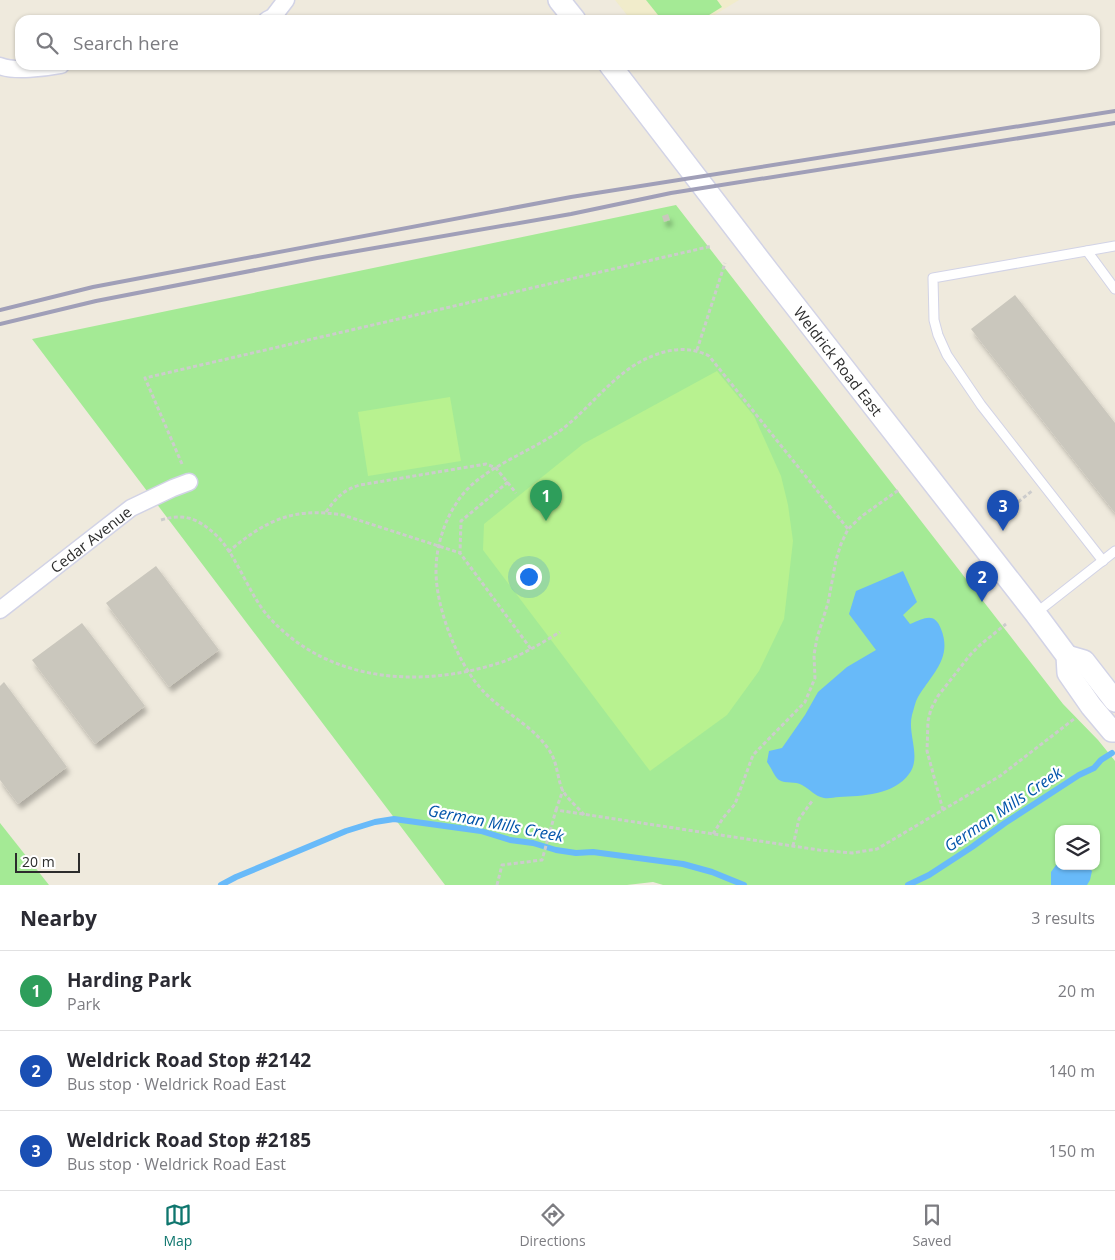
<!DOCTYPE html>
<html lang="en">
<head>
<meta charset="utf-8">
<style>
	body { margin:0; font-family:"Open Sans",sans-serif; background:#f7f7f7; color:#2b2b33 }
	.controls { position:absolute; right:15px; bottom:15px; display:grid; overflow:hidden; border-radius:10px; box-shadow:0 1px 4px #0004 }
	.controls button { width:45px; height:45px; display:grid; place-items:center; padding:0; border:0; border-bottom:1px solid #e1e1e2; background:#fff; color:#2b2b33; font:25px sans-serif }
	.scale { position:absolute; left:15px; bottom:12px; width:65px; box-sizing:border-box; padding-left:5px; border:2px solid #2c2c2c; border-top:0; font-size:14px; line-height:18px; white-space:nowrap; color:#2c2c2c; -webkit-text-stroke:4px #fff; paint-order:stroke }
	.you { position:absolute; left:528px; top:576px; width:18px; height:18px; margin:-12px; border:4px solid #fff; border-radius:50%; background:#1a73e8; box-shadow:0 0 0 8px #1a73e833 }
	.badge { display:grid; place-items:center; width:32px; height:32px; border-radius:50%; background:#0f766e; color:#fff; font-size:16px; font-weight:700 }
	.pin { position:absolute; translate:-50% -41px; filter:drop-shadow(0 1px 2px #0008) }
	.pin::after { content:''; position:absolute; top:26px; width:18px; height:15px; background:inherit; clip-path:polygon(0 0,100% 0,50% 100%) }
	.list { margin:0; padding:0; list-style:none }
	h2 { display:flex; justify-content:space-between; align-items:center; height:65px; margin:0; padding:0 20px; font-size:21px }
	h2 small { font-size:16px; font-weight:400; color:#7c7c81 }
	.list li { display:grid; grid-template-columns:32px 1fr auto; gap:15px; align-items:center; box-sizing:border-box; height:80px; padding:0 20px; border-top:1px solid #e1e1e2 }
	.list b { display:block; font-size:19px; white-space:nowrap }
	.list p { margin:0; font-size:16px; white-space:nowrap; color:#7c7c81 }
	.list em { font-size:16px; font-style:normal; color:#7c7c81 }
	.icon { flex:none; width:28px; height:28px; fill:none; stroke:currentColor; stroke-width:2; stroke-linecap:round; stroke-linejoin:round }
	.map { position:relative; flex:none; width:1115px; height:885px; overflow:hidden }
	.search { position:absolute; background:#fff; box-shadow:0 1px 4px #0004; left:15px; right:15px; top:15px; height:55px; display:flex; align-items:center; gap:12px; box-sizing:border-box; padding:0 18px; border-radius:15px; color:#7c7c81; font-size:19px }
	.sheet { height:305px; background:#fff }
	nav { display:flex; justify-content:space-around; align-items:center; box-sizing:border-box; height:70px; border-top:1px solid #e1e1e2; background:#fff; font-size:14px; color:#7c7c81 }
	nav a { display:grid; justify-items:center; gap:2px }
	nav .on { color:#0f766e }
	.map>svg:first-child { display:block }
	.education { fill:#f1eccb }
	.green { fill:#a4ea95; fill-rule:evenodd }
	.pitch { fill:#b8f290 }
	.water { fill:#68baf9 }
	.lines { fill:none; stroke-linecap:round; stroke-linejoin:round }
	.stream { stroke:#68baf9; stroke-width:6 }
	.building { fill:#cac7bd; filter:url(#shadow) }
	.service-casing { stroke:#d2d3e6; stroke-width:11 }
	.minor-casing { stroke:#d2d3e6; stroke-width:19 }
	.tertiary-casing { stroke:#d2d3e6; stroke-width:24 }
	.path { stroke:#ccc; stroke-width:3; stroke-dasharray:4 2.5; stroke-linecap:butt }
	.service { stroke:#fff; stroke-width:9 }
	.minor { stroke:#fff; stroke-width:16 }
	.tertiary { stroke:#fff; stroke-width:21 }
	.rail { stroke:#a09fb8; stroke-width:4 }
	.labels { text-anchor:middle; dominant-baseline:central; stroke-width:4.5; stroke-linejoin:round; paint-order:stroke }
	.street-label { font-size:15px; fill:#2c2c2c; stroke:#fff }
	.water-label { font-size:16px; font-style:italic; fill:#0254aa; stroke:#fff }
</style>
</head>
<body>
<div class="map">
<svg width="1115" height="885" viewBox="0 0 1115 885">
	<defs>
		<filter id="shadow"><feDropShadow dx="3" dy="5.5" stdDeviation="2.5" flood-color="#0004"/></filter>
	</defs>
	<rect width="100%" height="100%" fill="#efeadd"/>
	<polygon class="education" points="615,0 739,0 706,20 631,20"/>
	<g class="green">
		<polygon points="646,0 717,0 722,7 701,20 662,20"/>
		<path d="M676,205L1063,704L1098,740L1115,761V885H663L653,882L627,885H445L32,339ZM1059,829H1096V866H1059Z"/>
		<polygon points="0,823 49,885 0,885"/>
	</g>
	<g class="pitch">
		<polygon points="717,371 754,416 781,476 788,505 793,541 784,619 759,671 727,715 650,771 483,550 484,524 583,444"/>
		<polygon points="450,397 461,461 368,476 358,412"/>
	</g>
	<g class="water">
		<path d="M903,571L917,602L903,615L910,624C924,619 934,611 941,629C953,658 931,675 918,697C915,702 914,709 912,715C907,734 922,757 909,774C894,795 862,796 839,797C834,797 829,799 824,798C814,796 810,789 802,785C795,781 786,784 779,780C775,778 771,767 767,762L769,751L782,748L805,715L818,692L847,667L876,650L849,614L856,591Z"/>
		<polygon points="1059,861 1059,866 1087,866 1092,871 1090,880 1087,885 1051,885 1051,872"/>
	</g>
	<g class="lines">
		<g class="stream">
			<polyline points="221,885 236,877 346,831 375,822 394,819 481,831 510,840 533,843 556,850 576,853 593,852 683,864 712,872 744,885"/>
			<polyline points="908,885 929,875 972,847 1005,823 1079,775 1094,768 1101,760 1112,753"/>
		</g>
	</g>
	<g class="building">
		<polygon points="668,214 670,220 664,222 662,216"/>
		<polygon points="1015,295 1115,423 1115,513 971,329"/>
		<polygon points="156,566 219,650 169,687 106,603"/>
		<polygon points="82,623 145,706 95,744 32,660"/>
		<polygon points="4,682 67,767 18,804 0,780 0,686"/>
	</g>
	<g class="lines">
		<defs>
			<g id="service">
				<polyline points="1087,251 1115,289"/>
				<polyline points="1103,561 981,405 947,355 938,335 934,320 933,278 1115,246"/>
				<polyline points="1036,613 1115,551"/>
			</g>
			<g id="minor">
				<polyline points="267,20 273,17 286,0"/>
				<path d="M0,66C14,72 45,68 61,65"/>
				<path id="s1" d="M0,610L131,508L173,488L189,482"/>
			</g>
			<g id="tertiary">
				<polyline points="559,0 575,20"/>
				<path id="s2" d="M610,65L768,271L1035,613L1067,656L1068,673L1091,706L1112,731H1115"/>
				<polyline points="1067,656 1084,661 1115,701"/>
			</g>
		</defs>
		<use href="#service" class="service-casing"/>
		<use href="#minor" class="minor-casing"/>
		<use href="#tertiary" class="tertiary-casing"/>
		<g class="path">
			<polyline points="697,350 725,263"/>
			<polyline points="182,464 145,378 712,246"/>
			<polyline points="508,482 461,521 460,553 531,649"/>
			<polyline points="1013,506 1032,491"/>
			<path d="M326,512C336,498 343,490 360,485L486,464L496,468L516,493"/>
			<path d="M161,520C185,513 197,518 216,535C236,554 248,592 267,615C326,682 418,689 499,663C521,656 540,644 560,632"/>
			<path d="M228,552C266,520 293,507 343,515L460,553"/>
			<polyline points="556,810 563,790"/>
			<polyline points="943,810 927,751 928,721 931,709 938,696 970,655 980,645 1006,624"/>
			<path d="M584,815C578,807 566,798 562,789C556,773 558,762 547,747C530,724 503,712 484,692C458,665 436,609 436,571C436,544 446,515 463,494C485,467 532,451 561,430C593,406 616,369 655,355C673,348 692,347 709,356L848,529"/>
			<polyline points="713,834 723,818 735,804 753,755 805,702 815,678 814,655 817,638 828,603 836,560 841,544 848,529 862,516 900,489"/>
			<polyline points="793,846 799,819 812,801"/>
			<polyline points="497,885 502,865 542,860 556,810 819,850 852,853 877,849 1000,776 1074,719"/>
		</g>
		<use href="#service" class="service"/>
		<use href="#minor" class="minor"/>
		<use href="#tertiary" class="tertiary"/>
		<g class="rail">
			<polyline points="0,310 93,287 571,197 1115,111"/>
			<polyline points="0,324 96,301 317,258 571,214 671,193 1115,123"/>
		</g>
	</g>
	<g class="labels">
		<g class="street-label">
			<text stroke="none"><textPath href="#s2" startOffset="374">Weldrick Road East</textPath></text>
			<text stroke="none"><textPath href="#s1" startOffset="115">Cedar Avenue</textPath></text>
		</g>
		<g class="water-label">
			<text transform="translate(1003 809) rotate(-34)">German Mills Creek</text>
			<text transform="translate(496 823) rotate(11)">German Mills Creek</text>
		</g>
	</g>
</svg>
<div class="controls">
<button><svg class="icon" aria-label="layers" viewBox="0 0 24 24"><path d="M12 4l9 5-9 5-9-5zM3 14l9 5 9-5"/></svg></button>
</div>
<div class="scale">20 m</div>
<div class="you"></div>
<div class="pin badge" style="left:546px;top:521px;background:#2e9e5b">1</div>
<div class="pin badge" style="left:982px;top:602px;background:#1a4fb4">2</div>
<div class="pin badge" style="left:1003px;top:531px;background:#1a4fb4">3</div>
<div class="search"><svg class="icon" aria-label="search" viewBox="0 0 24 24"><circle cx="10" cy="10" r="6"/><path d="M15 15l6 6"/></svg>Search here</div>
</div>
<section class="sheet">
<h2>Nearby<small>3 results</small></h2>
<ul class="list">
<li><span class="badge" style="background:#2e9e5b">1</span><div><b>Harding Park</b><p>Park</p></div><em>20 m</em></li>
<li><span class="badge" style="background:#1a4fb4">2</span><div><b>Weldrick Road Stop #2142</b><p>Bus stop · Weldrick Road East</p></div><em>140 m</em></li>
<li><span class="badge" style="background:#1a4fb4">3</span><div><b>Weldrick Road Stop #2185</b><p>Bus stop · Weldrick Road East</p></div><em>150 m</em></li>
</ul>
</section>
<nav>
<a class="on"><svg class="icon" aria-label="map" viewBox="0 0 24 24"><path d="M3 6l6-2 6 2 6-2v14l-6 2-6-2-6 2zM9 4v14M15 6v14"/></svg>Map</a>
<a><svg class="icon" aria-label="directions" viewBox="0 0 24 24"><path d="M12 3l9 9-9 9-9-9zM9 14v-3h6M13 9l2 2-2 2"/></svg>Directions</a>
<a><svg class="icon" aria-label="saved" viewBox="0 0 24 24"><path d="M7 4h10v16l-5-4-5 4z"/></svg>Saved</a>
</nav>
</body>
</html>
